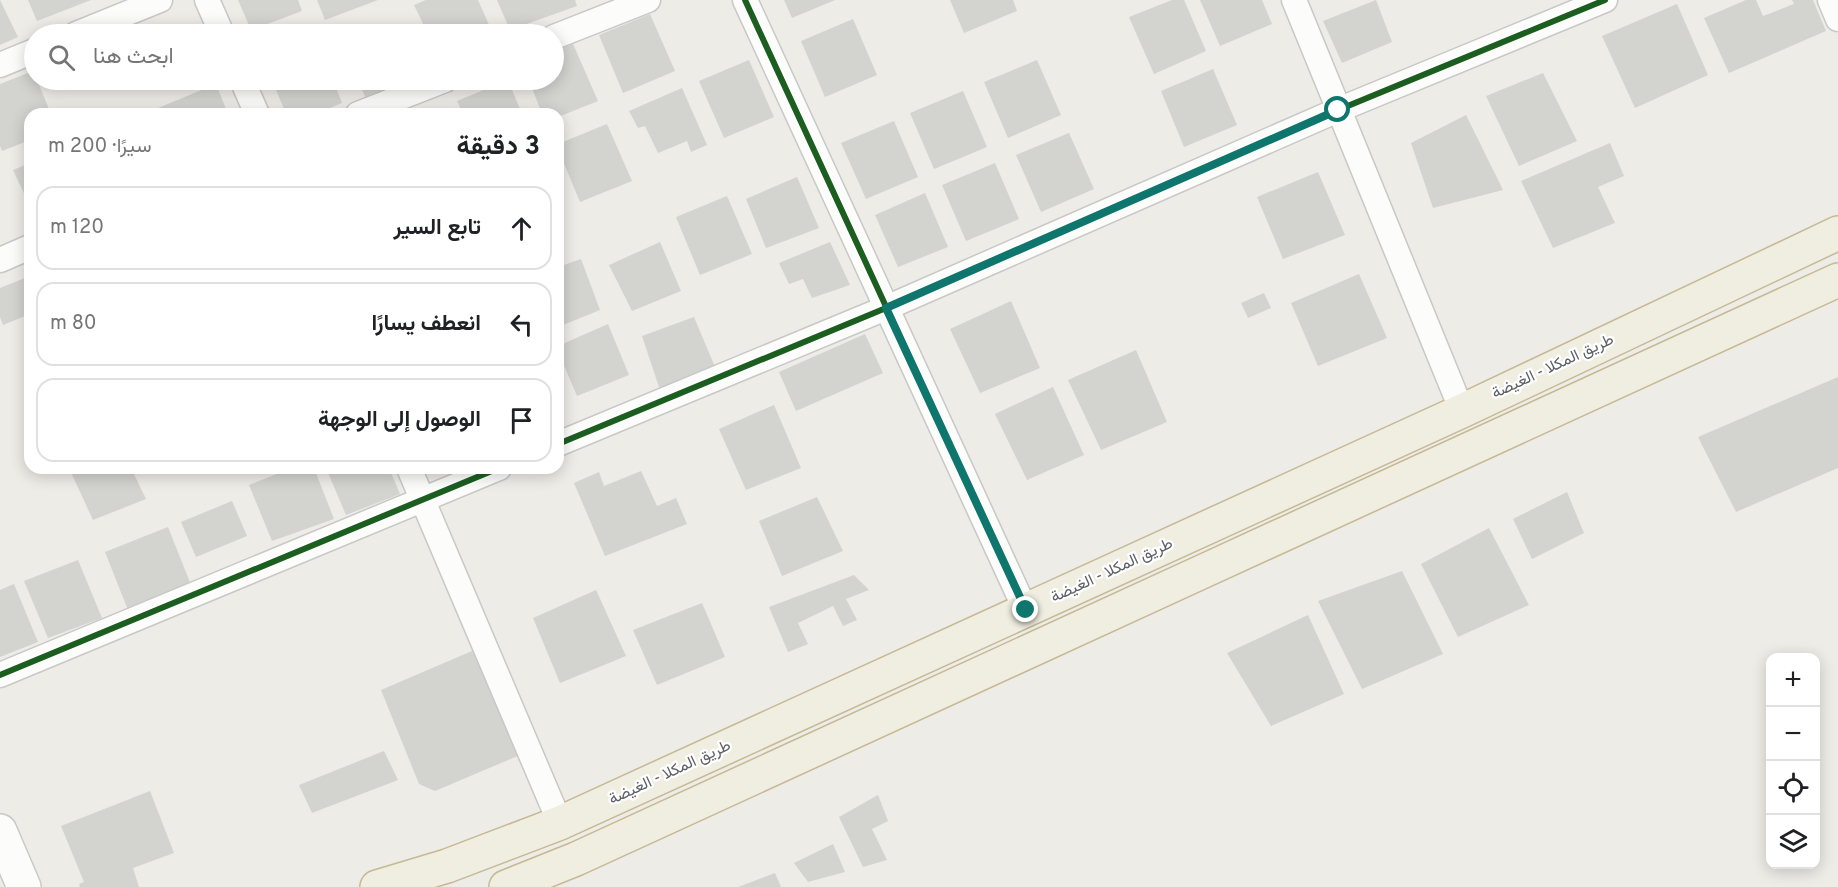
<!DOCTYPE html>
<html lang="ar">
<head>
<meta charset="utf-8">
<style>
	body { margin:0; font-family:Overpass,Vazirmatn,sans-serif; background:#f2f2f2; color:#202124; direction:rtl }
	.controls { position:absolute; right:18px; bottom:18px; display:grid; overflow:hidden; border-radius:12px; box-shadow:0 3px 15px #0003 }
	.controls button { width:54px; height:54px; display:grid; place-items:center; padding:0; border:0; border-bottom:2px solid #e0e0e0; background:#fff; color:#202124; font:30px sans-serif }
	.stop { position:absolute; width:18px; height:18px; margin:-14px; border:4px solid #0f766e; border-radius:50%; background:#fff }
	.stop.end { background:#0f766e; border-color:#fff; box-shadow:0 2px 6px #0008 }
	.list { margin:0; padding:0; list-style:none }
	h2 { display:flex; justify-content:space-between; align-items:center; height:78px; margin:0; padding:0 24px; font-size:26px }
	h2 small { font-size:20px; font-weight:400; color:#757577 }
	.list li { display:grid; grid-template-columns:39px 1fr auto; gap:18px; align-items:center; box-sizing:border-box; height:84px; margin:0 12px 12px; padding:0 12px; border:2px solid #e0e0e0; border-radius:18px }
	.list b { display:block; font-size:22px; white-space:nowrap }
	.list em { font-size:20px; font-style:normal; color:#757577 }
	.icon { flex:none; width:33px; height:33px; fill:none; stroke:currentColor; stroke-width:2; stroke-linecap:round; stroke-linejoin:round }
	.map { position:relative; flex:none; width:1838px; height:887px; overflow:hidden; direction:ltr }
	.search { position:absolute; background:#fff; box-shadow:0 3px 15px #0003; left:24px; top:24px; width:540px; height:66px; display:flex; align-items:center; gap:15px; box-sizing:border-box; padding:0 21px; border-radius:33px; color:#757577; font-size:22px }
	.panel { position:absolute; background:#fff; box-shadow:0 3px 15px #0003; left:24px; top:108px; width:540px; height:366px; border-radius:18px; direction:rtl }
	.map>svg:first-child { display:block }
	.building { fill:#d3d3d0 }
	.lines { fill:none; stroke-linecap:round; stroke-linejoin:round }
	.street-casing { stroke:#c8c8c8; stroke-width:27 }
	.secondary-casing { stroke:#c9c9c9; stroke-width:36 }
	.highway-casing { stroke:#c5b993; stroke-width:36 }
	.street { stroke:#fcfcfb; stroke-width:24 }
	.secondary { stroke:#fcfcfb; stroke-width:33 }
	.highway { stroke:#f0ede1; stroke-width:33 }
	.cycleway-casing { stroke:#fff; stroke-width:10 }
	.cycleway { stroke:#1b5e20; stroke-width:6 }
	.route { stroke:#0f766e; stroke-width:8 }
	.labels { text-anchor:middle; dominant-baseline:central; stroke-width:4.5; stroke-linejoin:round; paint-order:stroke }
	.street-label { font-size:16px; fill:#5d6066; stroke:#fff }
</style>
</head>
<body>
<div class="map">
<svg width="1838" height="887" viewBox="0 0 1838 887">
	<rect width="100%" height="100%" fill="#edece7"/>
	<g class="building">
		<polygon points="0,0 18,37 0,45"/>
		<polygon points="28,0 91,0 37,21"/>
		<polygon points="238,0 298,0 302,11 251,30"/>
		<polygon points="317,0 378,0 325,20"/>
		<polygon points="426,0 478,0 493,34 428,34 414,5"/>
		<polygon points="497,0 575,0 577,6 510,30"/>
		<polygon points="784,0 835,0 792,18"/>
		<polygon points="950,0 1013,0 1017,11 964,33"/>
		<polygon points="1172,0 1184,0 1206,51 1154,74 1129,17"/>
		<polygon points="1200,0 1262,0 1272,24 1220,46"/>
		<polygon points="1376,0 1392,42 1342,63 1323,21"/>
		<polygon points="1746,0 1756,0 1763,16 1794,4 1792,0 1813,0 1826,31 1729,73 1704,18"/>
		<polygon points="1677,4 1708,75 1635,108 1602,36"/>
		<polygon points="650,14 675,71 623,93 599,35"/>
		<polygon points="853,19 877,75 825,97 801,41"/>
		<polygon points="402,26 406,34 380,34"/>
		<polygon points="573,44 598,101 558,117 558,114 542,114 529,80 554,80 554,51"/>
		<polygon points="749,60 774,117 724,138 699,81"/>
		<polygon points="1037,60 1061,115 1008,138 984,82"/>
		<polygon points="1213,69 1237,125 1184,147 1161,91"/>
		<polygon points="33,71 34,80 37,80 51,114 30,114 30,140 2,151 0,146 0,84"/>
		<polygon points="1543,73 1577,141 1519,166 1486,96"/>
		<polygon points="272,80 333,80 342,103 315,114 286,114"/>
		<polygon points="358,80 420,80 367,101"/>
		<polygon points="508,80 522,114 463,114 457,101"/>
		<polygon points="216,84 228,114 161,114 158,108"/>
		<polygon points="682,88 707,145 691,152 687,141 658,153 645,126 638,128 629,111"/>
		<polygon points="963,91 987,147 934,169 910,113"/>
		<polygon points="1466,115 1503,190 1433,208 1411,143"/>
		<polygon points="894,121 918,177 866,199 841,143"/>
		<polygon points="607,124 632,181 580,202 558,149 558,144"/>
		<polygon points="1069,133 1094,189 1041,212 1016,155"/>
		<polygon points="1610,143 1624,176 1598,187 1615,223 1553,248 1521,181"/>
		<polygon points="30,163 30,206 13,170"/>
		<polygon points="995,163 1019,219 966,241 942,185"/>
		<polygon points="1318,172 1345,235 1283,259 1257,197"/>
		<polygon points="797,177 819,228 766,248 746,199"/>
		<polygon points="925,193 948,247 898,267 875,215"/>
		<polygon points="727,196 752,254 700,275 676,217"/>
		<polygon points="660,242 681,291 632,311 609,265"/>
		<polygon points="830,242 850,285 812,298 803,279 789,284 779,263"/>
		<polygon points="581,259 600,310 558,327 558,267"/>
		<polygon points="1359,274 1387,338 1318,366 1291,303"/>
		<polygon points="30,276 30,314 3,325 0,317 0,288"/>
		<polygon points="1264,293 1271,308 1248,318 1241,303"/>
		<polygon points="1011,301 1040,368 980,393 950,329"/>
		<polygon points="694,317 715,367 660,390 642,336"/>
		<polygon points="608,324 629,375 577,396 558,351 558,346"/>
		<polygon points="865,334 883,373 796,411 779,372"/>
		<polygon points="1136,350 1167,422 1101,450 1068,380"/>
		<polygon points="1838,377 1838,468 1736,512 1698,437"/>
		<polygon points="1053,387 1084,455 1027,480 995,414"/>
		<polygon points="774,405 801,468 746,490 719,429"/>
		<polygon points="69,468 131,468 146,499 93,520"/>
		<polygon points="292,468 314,468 334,519 272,541 249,485"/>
		<polygon points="326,468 389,468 400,494 346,515"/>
		<polygon points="641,471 657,506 676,498 687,524 605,556 574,483 599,472 604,486"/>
		<polygon points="1567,492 1584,533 1532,559 1513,519"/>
		<polygon points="817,497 843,551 782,576 759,521"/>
		<polygon points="232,501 247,536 196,557 181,522"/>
		<polygon points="168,527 191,585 128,610 105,552"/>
		<polygon points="1489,528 1529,605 1458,637 1421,564"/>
		<polygon points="78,560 102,618 48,638 24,581"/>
		<polygon points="1402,571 1443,654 1362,689 1318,601"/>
		<polygon points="854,575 869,590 846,599 857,620 843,626 833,606 798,623 808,644 788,652 769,607"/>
		<polygon points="14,584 38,642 0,657 0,590"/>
		<polygon points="596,590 626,656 560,683 533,618"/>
		<polygon points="702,603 725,657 657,685 633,630"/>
		<polygon points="1308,615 1344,694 1271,726 1227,653"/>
		<polygon points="472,651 520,755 435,791 419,784 381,690"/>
		<polygon points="384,751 398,780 312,813 299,785"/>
		<polygon points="150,791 174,853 133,868 139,887 80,887 79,884 84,882 61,826"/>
		<polygon points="878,795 888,821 872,829 887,860 863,867 839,817"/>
		<polygon points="833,844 845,872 808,882 794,863"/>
		<polygon points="775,873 781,887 738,887"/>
	</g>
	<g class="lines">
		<defs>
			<g id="street">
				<polyline points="207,0 222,34"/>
				<polyline points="745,0 1026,611"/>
				<polyline points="1294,0 1462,411"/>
				<polyline points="1830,0 1838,19"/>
				<polyline points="76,34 160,0"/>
				<polyline points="554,37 648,0"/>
				<polyline points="0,65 34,51"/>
				<polyline points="242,80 257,114"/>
				<polyline points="358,114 445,80"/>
				<polyline points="0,260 30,247"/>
				<polyline points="558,444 886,308 1338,110 1605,0"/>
				<polyline points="409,468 560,823"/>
				<polyline points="0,675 499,468"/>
			</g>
			<polyline id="secondary" points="0,831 24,887"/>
			<g id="highway">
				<polyline points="377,887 447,866 560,823 1462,411 1838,233"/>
				<path d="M506,887L576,859C997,667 1417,472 1838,280"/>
			</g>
		</defs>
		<use href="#street" class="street-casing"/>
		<use href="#secondary" class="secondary-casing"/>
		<use href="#highway" class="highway-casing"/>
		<use href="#street" class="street"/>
		<use href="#secondary" class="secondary"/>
		<use href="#highway" class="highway"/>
		<defs>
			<g id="cycleway">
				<polyline points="745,0 1026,611"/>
				<polyline points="558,444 886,308 1338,110 1605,0"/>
				<polyline points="0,675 499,468"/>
			</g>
		</defs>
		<use href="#cycleway" class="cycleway-casing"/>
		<use href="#cycleway" class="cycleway"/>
	</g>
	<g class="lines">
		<polyline class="route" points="1026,610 886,308 1338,110"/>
	</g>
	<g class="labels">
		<g class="street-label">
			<text transform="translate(1553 367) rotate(-25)">طريق المكلا - الغيضة</text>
			<text transform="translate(1112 571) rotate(-25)">طريق المكلا - الغيضة</text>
			<text transform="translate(670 773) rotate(-25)">طريق المكلا - الغيضة</text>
		</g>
	</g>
</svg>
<div class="controls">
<button>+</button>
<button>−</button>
<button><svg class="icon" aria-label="locate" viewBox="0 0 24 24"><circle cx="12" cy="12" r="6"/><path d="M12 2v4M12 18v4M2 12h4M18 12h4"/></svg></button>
<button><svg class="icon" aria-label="layers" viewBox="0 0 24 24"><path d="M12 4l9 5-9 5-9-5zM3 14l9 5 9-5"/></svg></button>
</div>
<div class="stop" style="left:1338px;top:110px"></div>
<div class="stop end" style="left:1026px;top:610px"></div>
<div class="search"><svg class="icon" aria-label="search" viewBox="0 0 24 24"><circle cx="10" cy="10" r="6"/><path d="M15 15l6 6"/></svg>ابحث هنا</div>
<section class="panel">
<h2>3 دقيقة<small>سيرًا · 200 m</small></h2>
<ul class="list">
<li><svg class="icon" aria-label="ahead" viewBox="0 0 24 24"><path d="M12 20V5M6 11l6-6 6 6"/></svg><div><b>تابع السير</b></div><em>120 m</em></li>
<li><svg class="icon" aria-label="left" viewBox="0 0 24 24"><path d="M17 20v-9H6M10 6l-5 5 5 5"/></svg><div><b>انعطف يسارًا</b></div><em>80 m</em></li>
<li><svg class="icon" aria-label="arrive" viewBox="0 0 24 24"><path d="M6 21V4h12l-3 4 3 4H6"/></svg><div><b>الوصول إلى الوجهة</b></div></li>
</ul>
</section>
</div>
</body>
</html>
